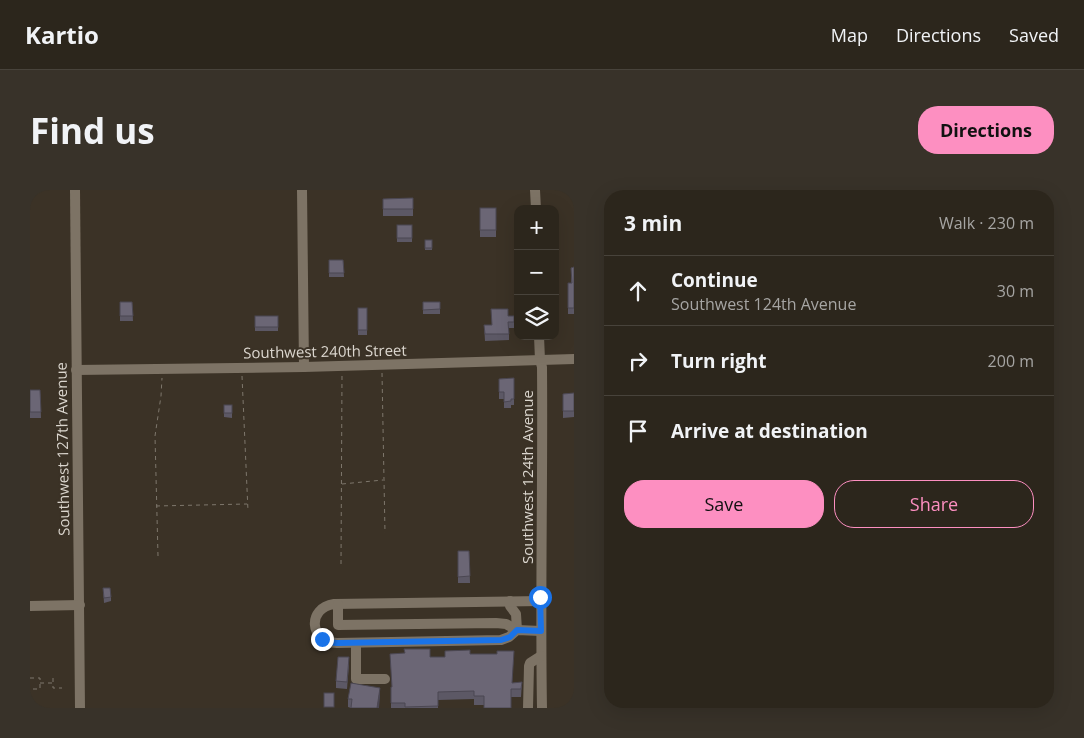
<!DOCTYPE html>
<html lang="en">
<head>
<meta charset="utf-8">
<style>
	body { margin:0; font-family:"Open Sans",sans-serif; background:#383229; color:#f1f3f6 }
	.controls { position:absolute; right:15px; top:15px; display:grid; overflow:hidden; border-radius:10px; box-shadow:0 5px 20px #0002 }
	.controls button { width:45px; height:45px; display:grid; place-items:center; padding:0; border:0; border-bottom:1px solid #48433b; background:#2c261c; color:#f1f3f6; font:25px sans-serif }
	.stop { position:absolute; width:15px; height:15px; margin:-11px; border:4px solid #1a73e8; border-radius:50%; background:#fff }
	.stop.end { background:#1a73e8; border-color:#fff; box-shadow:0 1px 5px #0008 }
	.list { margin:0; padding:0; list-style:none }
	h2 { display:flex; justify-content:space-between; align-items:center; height:65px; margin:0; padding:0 20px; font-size:21px }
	h2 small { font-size:16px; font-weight:400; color:#a6a5a3 }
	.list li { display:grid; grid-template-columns:32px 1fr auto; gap:15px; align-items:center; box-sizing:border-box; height:70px; padding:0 20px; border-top:1px solid #48433b }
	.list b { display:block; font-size:19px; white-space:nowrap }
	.list p { margin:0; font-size:16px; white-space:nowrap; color:#a6a5a3 }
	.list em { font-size:16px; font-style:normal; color:#a6a5a3 }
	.actions { display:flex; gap:10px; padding:15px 20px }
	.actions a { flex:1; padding:11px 0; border:1px solid #fd8fc1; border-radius:20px; text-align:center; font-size:18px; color:#fd8fc1 }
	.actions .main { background:#fd8fc1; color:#111 }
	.icon { flex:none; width:28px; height:28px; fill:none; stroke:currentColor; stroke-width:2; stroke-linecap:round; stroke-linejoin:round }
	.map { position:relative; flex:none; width:544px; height:518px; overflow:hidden; border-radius:20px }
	header { display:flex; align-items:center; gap:30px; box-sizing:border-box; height:70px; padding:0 25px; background:#2c261c; border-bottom:1px solid #48433b }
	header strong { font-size:24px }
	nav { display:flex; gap:28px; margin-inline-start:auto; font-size:18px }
	.intro { display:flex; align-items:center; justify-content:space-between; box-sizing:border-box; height:120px; padding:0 30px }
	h1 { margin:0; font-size:35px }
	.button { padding:12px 22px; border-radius:20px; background:#fd8fc1; color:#111; font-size:18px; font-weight:700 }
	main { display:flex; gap:30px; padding:0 30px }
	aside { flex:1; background:#2c261c; border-radius:20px; box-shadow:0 5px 20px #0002 }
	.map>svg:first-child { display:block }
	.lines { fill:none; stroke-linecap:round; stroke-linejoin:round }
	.path { stroke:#7e776c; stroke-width:1; stroke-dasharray:4 4; stroke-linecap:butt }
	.minor { stroke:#7d7365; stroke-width:10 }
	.wall { fill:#5c5865 }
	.shaded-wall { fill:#4b4752 }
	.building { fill:#6b6675; stroke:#4b4752 }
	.route { stroke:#1a73e8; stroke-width:6 }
	.labels { text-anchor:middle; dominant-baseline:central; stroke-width:4; stroke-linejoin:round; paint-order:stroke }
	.street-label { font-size:15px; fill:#dbd6ce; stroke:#3b3226 }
</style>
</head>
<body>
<header>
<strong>Kartio</strong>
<nav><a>Map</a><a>Directions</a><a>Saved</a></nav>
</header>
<div class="intro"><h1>Find us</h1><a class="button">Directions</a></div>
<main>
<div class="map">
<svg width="544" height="518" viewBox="0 0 544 518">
	<rect width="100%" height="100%" fill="#3b3226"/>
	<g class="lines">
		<g class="path">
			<polyline points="352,183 355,343"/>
			<polyline points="212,186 218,321"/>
			<polyline points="312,294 353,290"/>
			<polyline points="126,316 217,314"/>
			<polyline points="128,366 125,246 131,206 132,188"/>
			<polyline points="311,374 312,185"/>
			<polyline points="0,488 10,488 10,499 1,499"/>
			<polyline points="23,488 23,498 32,498"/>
			<polyline points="10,493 23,493"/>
		</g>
		<g class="minor">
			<polyline points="45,0 50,518"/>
			<polyline points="272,0 274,177"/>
			<polyline points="505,0 506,19"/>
			<path d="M509,146L510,170L512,177C513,290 510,404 512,518"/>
			<polyline points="46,180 274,177 544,169"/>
			<polyline points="480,411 480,416 486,424 487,440"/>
			<path d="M511,411L304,414C277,418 279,452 307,453L471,450L479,447L487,440L511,441"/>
			<polyline points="308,414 308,435 466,433 476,434 487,440"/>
			<polyline points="0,416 50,415"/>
			<polyline points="326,453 326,489 355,489"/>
			<polyline points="498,518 499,476 500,473 511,466"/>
		</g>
	</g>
	<g class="wall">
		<polygon points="383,8 383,26 353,26 353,9"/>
		<rect x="450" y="18" width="16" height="29"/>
		<rect x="367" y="35" width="15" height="17"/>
		<rect x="395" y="50" width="7" height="10"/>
		<polygon points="299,70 313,70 314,87 299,87"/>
		<polygon points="544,77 544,124 538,124 538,93 541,93 541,78"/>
		<polygon points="90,112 102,112 103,131 90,131"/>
		<rect x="393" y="112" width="17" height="12"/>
		<rect x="328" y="118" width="9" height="27"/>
		<rect x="225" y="126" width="23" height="15"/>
		<polygon points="478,126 484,126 484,138 479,138 479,150 455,151 454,135 461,135"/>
		<polygon points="484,188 484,215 481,215 481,218 474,218 474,209 469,209 469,189"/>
		<polygon points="0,200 10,200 11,228 0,228"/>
		<polygon points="544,203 544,227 533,228 533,204"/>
		<polygon points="194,215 202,215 202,228 194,227"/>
		<polygon points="428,361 439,361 440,393 428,393"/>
		<polygon points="73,398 81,407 81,411 74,413"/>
		<polygon points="360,464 400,467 415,467 440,464 483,493 492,492 491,507 481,507 454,515 444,515 444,509 408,510 408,518 361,518 361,497 362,497"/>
		<polygon points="319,474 317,499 306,498 306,491"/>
		<polygon points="350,507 321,518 318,517 318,509"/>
	</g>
	<polygon class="shaded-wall" points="350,498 350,507 349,518 347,518"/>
	<g class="building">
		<polygon points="383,8 383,19 353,19 353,9"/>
		<rect x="450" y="18" width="16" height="22"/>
		<rect x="367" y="35" width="15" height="13"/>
		<rect x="395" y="50" width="7" height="8"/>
		<polygon points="299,70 313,70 314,83 299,83"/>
		<polygon points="544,77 544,118 538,118 538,93 542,93 541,78"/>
		<polygon points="90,112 102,112 103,126 90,126"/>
		<polygon points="393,112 410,112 410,119 393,120"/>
		<rect x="328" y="118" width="9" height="22"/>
		<polygon points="461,119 478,119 478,126 484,126 484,132 478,132 479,144 455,144 454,135 462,135"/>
		<rect x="225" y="126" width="23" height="11"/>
		<polygon points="484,188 484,209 481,209 481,211 474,212 474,202 469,202 469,189"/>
		<polygon points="0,200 10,200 11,222 0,222"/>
		<polygon points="544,203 544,221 533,221 533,204"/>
		<rect x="194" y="215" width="8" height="8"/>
		<polygon points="428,361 439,361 440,386 428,387"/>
		<polygon points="73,398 80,398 81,407 74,408"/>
		<polygon points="374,459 400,459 400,467 415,467 415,461 440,460 440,464 467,464 467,461 484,461 482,493 492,492 491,499 481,499 481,518 454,518 454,506 444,506 444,501 408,502 408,516 375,517 375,513 361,513 361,497 362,497 360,464 375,463"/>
		<polygon points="308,467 319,467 317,492 306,491"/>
		<polygon points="321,493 350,498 347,518 321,518 322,509 318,509"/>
		<rect x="294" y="503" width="10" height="14"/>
	</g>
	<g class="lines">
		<polyline class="route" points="292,449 296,452 307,453 471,450 480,447 487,440 511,441 510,407"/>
	</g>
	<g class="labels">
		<g class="street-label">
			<text transform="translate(295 161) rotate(-1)">Southwest 240th Street</text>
			<text transform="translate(32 259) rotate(-91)">Southwest 127th Avenue</text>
			<text transform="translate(497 287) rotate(-90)">Southwest 124th Avenue</text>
		</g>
	</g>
</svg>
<div class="controls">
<button>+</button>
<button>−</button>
<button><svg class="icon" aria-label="layers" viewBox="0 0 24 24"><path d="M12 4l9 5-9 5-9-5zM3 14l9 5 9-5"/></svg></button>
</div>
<div class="stop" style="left:510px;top:407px"></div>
<div class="stop end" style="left:292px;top:449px"></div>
</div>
<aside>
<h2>3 min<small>Walk · 230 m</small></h2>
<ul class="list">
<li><svg class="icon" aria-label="ahead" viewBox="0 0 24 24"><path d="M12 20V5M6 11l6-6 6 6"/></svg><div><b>Continue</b><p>Southwest 124th Avenue</p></div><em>30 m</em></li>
<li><svg class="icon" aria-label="right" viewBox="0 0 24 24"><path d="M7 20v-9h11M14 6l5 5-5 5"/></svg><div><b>Turn right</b></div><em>200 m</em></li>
<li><svg class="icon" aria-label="arrive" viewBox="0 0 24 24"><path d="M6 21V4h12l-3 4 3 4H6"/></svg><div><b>Arrive at destination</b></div></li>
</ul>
<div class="actions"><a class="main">Save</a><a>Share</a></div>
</aside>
</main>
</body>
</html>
